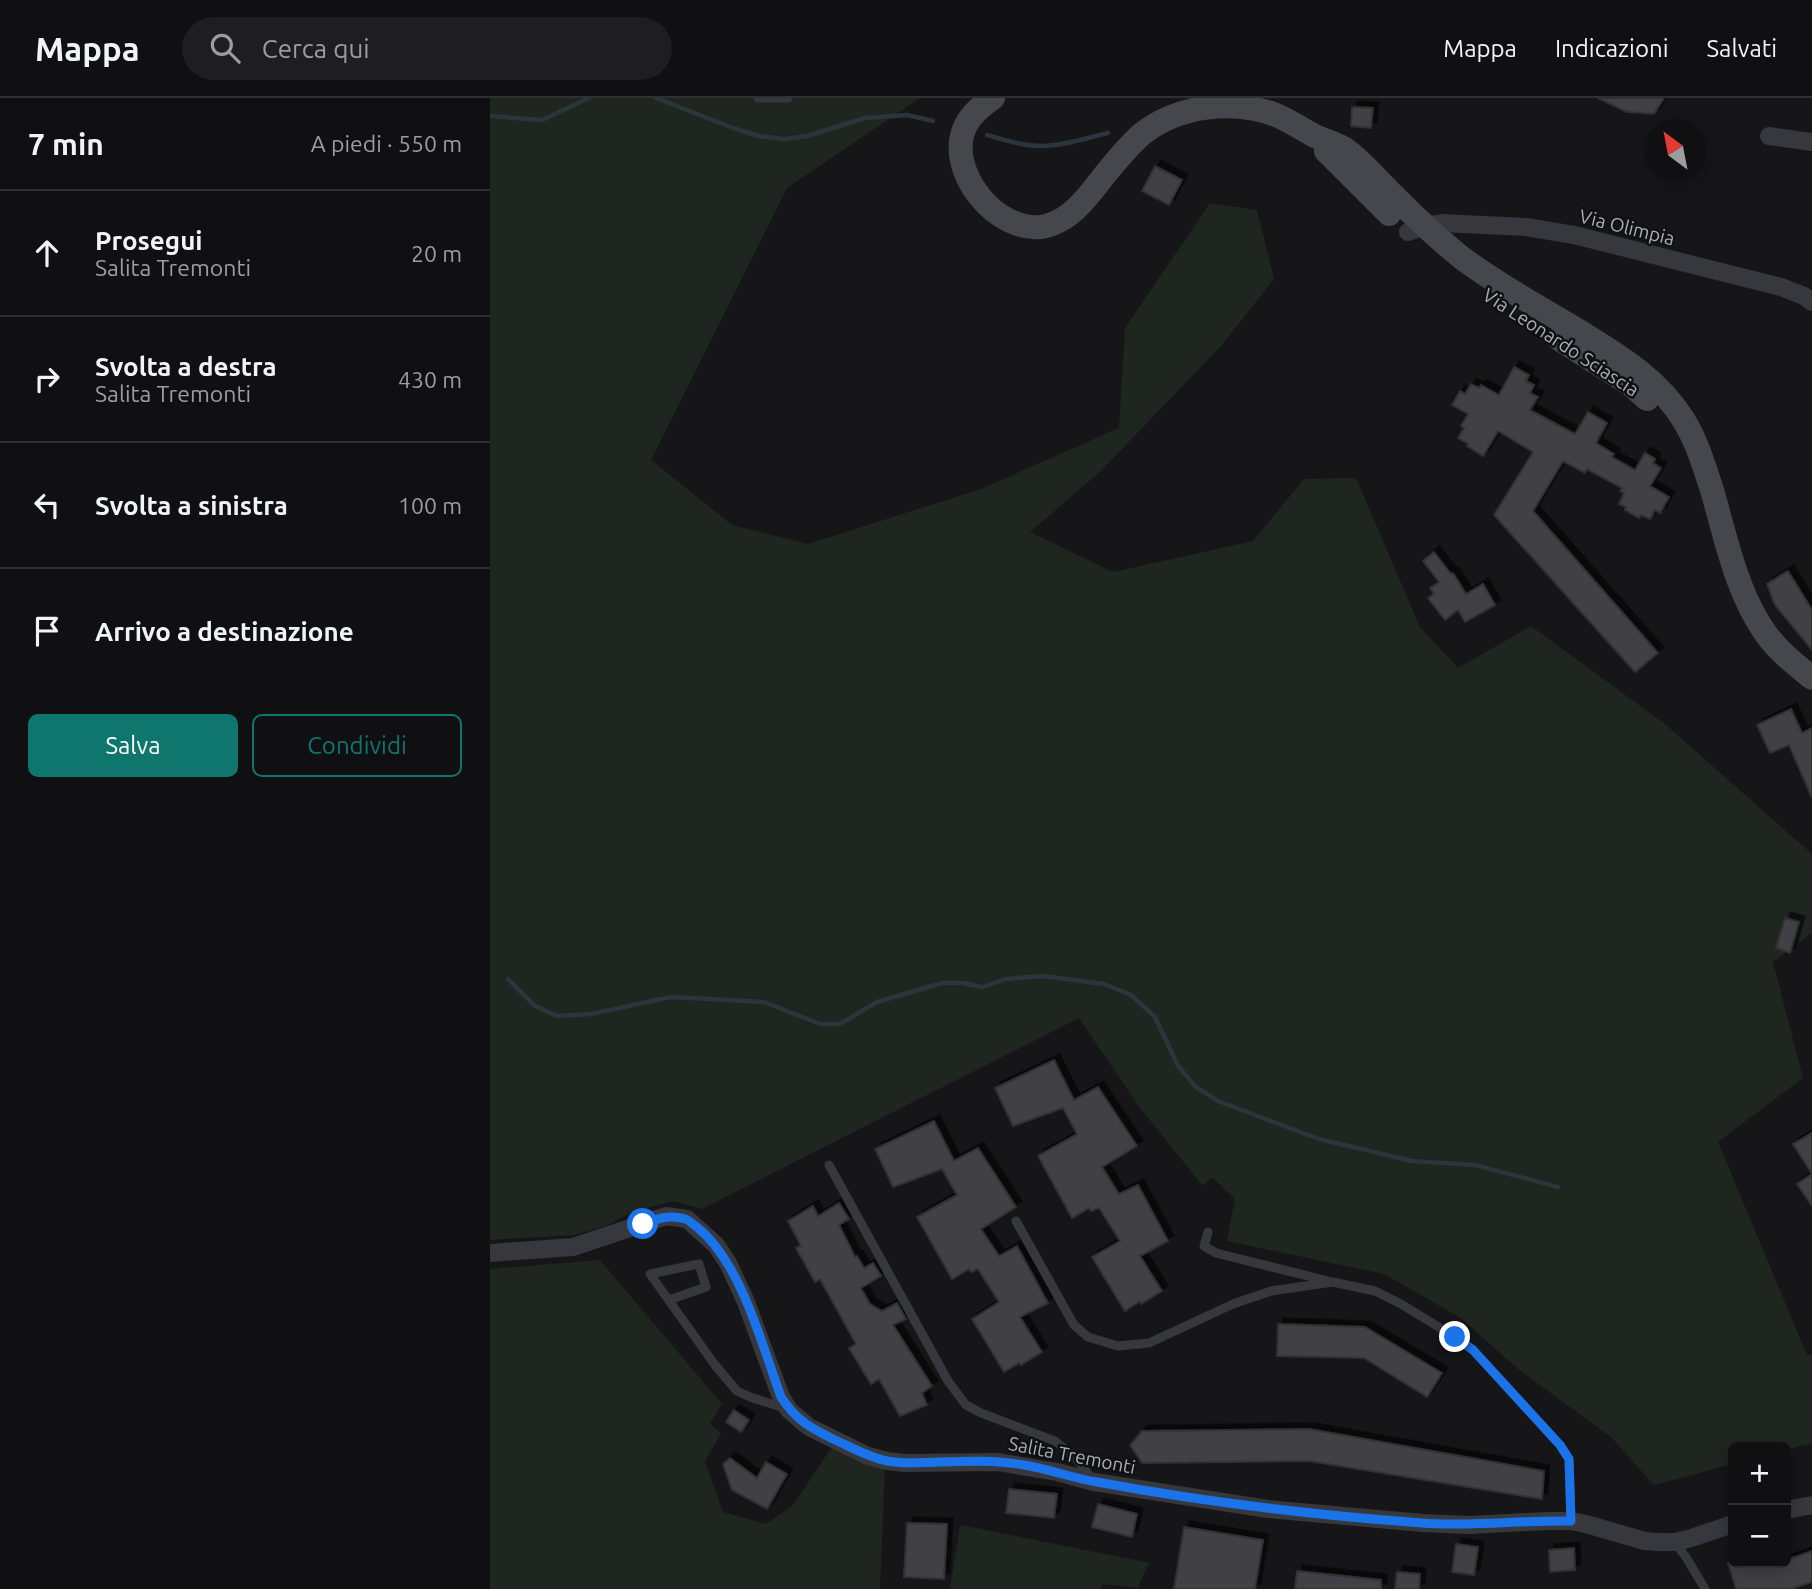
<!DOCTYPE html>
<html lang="it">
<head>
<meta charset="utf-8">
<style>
	body { margin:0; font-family:Ubuntu,sans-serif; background:#1e1e20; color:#f1f3f6 }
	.controls { position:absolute; right:21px; bottom:21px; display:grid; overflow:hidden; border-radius:10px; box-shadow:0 4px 18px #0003 }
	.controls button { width:63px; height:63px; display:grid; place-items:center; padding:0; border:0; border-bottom:2px solid #303032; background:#101012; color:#f1f3f6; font:35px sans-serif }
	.compass { position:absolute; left:1154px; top:21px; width:63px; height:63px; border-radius:50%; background:#101012; box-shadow:0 4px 18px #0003; rotate:328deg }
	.stop { position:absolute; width:21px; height:21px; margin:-16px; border:5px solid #1a73e8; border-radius:50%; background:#fff }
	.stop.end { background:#1a73e8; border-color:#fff; box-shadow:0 2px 7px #0008 }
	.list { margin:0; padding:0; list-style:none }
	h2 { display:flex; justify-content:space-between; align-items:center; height:91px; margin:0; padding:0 28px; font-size:30px }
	h2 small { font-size:23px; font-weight:400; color:#9c9d9f }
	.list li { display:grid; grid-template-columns:46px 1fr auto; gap:21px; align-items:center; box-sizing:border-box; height:126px; padding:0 28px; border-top:2px solid #303032 }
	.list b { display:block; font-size:26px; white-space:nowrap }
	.list p { margin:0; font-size:23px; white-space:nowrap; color:#9c9d9f }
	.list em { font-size:23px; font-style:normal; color:#9c9d9f }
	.actions { display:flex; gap:14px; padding:21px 28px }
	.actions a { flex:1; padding:16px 0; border:2px solid #0f766e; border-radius:10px; text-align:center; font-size:24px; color:#0f766e }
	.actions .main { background:#0f766e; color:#fff }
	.icon { flex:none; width:38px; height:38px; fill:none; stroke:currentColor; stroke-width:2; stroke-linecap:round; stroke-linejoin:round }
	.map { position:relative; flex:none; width:1322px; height:1491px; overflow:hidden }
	header { display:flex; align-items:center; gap:42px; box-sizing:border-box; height:98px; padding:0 35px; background:#101012; border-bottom:2px solid #303032 }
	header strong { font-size:33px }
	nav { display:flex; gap:38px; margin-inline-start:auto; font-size:24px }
	.search { width:490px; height:63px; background:#1e1e20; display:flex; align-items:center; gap:18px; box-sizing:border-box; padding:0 24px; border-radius:38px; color:#9c9d9f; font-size:26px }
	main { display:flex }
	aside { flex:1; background:#101012 }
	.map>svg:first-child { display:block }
	.green { fill:#1e261f }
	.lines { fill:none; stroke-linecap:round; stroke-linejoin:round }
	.stream { stroke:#2c353c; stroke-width:4.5 }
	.building { fill:#404145; stroke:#303034; stroke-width:2; filter:url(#shadow) }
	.lane { stroke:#37383d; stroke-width:9 }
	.street { stroke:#37383d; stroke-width:18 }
	.secondary { stroke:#45474d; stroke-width:24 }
	.route { stroke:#1a73e8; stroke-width:9 }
	.labels { text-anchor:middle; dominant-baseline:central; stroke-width:5; stroke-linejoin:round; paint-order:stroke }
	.street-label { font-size:19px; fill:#a8adb8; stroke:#111113 }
</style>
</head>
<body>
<header>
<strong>Mappa</strong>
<div class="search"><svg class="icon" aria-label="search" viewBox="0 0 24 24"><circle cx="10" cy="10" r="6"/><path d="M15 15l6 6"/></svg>Cerca qui</div>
<nav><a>Mappa</a><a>Indicazioni</a><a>Salvati</a></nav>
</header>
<main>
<aside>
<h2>7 min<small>A piedi · 550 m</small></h2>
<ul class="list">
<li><svg class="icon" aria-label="ahead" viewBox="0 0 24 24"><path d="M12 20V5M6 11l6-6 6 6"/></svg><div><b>Prosegui</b><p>Salita Tremonti</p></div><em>20 m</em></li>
<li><svg class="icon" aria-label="right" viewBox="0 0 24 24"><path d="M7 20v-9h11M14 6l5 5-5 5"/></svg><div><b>Svolta a destra</b><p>Salita Tremonti</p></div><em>430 m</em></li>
<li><svg class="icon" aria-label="left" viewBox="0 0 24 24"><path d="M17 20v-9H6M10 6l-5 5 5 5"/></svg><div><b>Svolta a sinistra</b></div><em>100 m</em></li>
<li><svg class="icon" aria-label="arrive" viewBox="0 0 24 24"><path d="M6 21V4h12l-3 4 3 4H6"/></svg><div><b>Arrivo a destinazione</b></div></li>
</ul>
<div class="actions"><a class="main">Salva</a><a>Condividi</a></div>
</aside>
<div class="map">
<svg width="1322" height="1491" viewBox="0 0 1322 1491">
	<defs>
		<filter id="shadow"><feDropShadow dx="5.5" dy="-5.5" stdDeviation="0" flood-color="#0009"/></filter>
	</defs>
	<rect width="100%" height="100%" fill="#161618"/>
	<g class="green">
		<polygon points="0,0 430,0 297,90 161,362 242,427 318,446 491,391 629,330 635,230 720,105 767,112 784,181 731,248 611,373 540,434 623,474 763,443 814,381 866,380 930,529 968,570 1041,528 1175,626 1322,756 1322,835 1283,864 1313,980 1228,1044 1317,1257 1322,1257 1322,1345 1296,1352 1296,1349 1243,1349 1243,1366 1164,1387 1121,1339 1028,1271 971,1220 894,1176 737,1143 745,1101 723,1080 712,1087 650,1010 589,920 212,1111 183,1103 142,1114 116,1128 84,1137 0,1142"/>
		<polygon points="110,1162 232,1306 220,1326 231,1335 215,1363 233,1414 276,1426 303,1407 344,1346 395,1367 390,1491 0,1491 0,1171"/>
		<polygon points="470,1427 660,1465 650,1484 649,1490 612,1486 611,1491 460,1491"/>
	</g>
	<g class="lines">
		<g class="stream">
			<polyline points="166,0 243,30 269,38 294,41 317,38 375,20 417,17 443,23"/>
			<polyline points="0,18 52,22 99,0"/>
			<path d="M497,37C515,42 533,48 552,48C574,48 596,40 618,35"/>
			<polyline points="18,881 45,908 67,918 101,916 181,899 274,904 330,926 350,926 387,904 452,885 472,885 493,889 515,881 553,878 614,886 641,897 665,919 688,968 706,989 728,1003 829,1041 922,1063 985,1067 1068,1089"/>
		</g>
	</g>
	<g class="building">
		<polygon points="1108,0 1174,0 1164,16 1137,14"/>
		<polygon points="862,9 883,10 881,30 861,28"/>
		<polygon points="665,68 692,82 679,107 652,93"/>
		<polygon points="1024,269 1039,277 1036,283 1044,287 1040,295 1048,299 1040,312 1085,336 1098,314 1117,325 1106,345 1124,356 1122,359 1145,372 1155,355 1165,361 1163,365 1171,370 1160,388 1179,399 1170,415 1165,412 1160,421 1151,417 1149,420 1135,412 1136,409 1129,406 1134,395 1130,393 1132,390 1097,371 1095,375 1073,363 1043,413 1168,555 1145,574 1004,417 1043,354 1008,333 993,358 977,348 978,346 968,340 974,330 971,328 978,316 962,307 970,293 975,296 981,286 989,290 991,287 1009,297"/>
		<polygon points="944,454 961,476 963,475 976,496 993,486 1005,507 975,524 968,512 955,522 938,500 944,496 940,490 949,484 933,463"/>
		<polygon points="1298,473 1322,512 1322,552 1285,507 1277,486"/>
		<polygon points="1301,611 1312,635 1322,630 1322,700 1299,647 1280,655 1267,627"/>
		<polygon points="1295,820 1309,824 1300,855 1286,850"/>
		<polygon points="564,962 584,1002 608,989 647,1048 612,1069 629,1096 648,1087 678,1143 650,1158 672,1193 651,1206 650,1203 635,1213 602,1159 630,1143 609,1110 601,1113 599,1110 582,1120 548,1058 587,1036 573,1010 523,1028 505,990"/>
		<polygon points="444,1023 464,1063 488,1050 526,1109 491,1131 509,1158 527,1148 558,1205 530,1219 552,1254 531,1267 529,1265 514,1274 482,1221 509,1204 488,1171 481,1174 479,1171 462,1181 427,1119 467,1097 452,1071 403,1089 385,1051"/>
		<polygon points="1322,1035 1322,1076 1303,1046"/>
		<polygon points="1322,1076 1322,1108 1307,1086"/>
		<polygon points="349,1105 359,1121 349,1127 365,1159 367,1158 374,1170 383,1165 391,1178 371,1190 380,1206 392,1213 407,1205 416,1221 403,1227 442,1288 432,1295 437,1307 410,1318 389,1281 381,1286 359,1250 366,1246 330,1181 325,1184 306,1150 311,1148 298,1123 323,1108 328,1118"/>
		<polygon points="788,1226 875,1229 952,1275 937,1299 874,1260 787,1258"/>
		<polygon points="244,1312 259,1322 251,1334 236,1324"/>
		<polygon points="819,1331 1054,1373 1052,1401 819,1363 652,1365 640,1347 652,1333"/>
		<polygon points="240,1360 267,1380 276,1364 297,1376 277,1411 242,1392 233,1366"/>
		<polygon points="519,1391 567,1396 564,1420 516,1415"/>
		<polygon points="608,1406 647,1416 642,1439 602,1429"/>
		<polygon points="417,1425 457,1426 454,1481 414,1479"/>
		<polygon points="694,1429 773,1442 765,1491 684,1491"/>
		<polygon points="966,1446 988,1449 984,1477 962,1474"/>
		<polygon points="1084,1450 1085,1472 1060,1474 1059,1452"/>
		<polygon points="1322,1453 1322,1484 1301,1491 1246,1491 1238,1465 1296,1465 1296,1462"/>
		<polygon points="807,1473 891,1482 891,1491 805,1491"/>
		<polygon points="907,1474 930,1476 929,1491 905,1491"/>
	</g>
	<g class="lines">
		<g class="lane">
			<polyline points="268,0 298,0"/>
			<polyline points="339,1067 458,1283 476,1307 491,1315 565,1343 584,1358 603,1382"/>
			<polyline points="526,1123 584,1227 598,1239 628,1248 659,1245 743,1206 781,1193 843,1184 885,1193 911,1206 965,1239 983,1252 1070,1347 1079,1361 1081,1423"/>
			<polyline points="718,1134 714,1148 726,1155 838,1183"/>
			<polyline points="179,1202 216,1189 209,1166 160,1176 225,1267 247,1293 260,1299 297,1311"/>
			<polyline points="1184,1444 1196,1459 1215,1491"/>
		</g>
		<g class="street">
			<polyline points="1279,38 1322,44"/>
			<polyline points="918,134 935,128 952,125 1036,129 1084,137 1291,189 1314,198 1322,204"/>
			<polyline points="0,1155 83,1149 176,1118 197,1121 226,1147 238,1165 256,1204 291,1299 299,1312 319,1329 378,1358 397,1363 415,1365 508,1364 567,1374 604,1384 778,1411 933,1425 979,1427 1056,1423 1081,1423 1096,1426 1155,1443 1168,1444 1184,1444 1198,1441 1243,1426"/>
			<polyline points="1296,1412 1322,1407"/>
		</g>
		<g class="secondary">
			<path d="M503,0C493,7 482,15 476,27C453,71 508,139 556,128C584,121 600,95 617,74C628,61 639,47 652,36C689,7 743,1 786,17C800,23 812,31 825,38C835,43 846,45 855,51C872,63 886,80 901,95C924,118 947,140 972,160C1011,189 1056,213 1097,238C1134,261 1169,283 1193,321C1207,343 1214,368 1222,392C1236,440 1246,494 1276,536C1288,553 1306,567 1322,580"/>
			<polyline points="836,53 899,116"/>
			<polyline points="1069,241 1141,287 1157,301"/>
		</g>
	</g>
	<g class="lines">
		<path class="route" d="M153,1126C167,1121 179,1116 195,1121C199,1122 204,1127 208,1130C251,1165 272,1247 291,1299C306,1322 319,1329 343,1341C361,1349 378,1359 397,1363C414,1366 432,1365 450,1364C478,1363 506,1362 534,1367C559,1371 582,1380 607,1384C714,1404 823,1417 932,1425C982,1429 1031,1422 1081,1423L1079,1361L1070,1347L983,1252L965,1239"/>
	</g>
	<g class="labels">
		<g class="street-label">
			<text transform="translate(1137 129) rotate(14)">Via Olimpia</text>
			<text transform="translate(1071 244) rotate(33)">Via Leonardo Sciascia</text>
			<text transform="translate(582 1357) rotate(11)">Salita Tremonti</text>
		</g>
	</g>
</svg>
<div class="controls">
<button>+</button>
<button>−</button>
</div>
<svg class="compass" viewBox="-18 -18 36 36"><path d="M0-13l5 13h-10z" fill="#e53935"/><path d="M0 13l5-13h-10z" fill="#9c9d9f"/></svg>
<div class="stop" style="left:153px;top:1126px"></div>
<div class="stop end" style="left:965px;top:1239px"></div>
</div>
</main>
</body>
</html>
